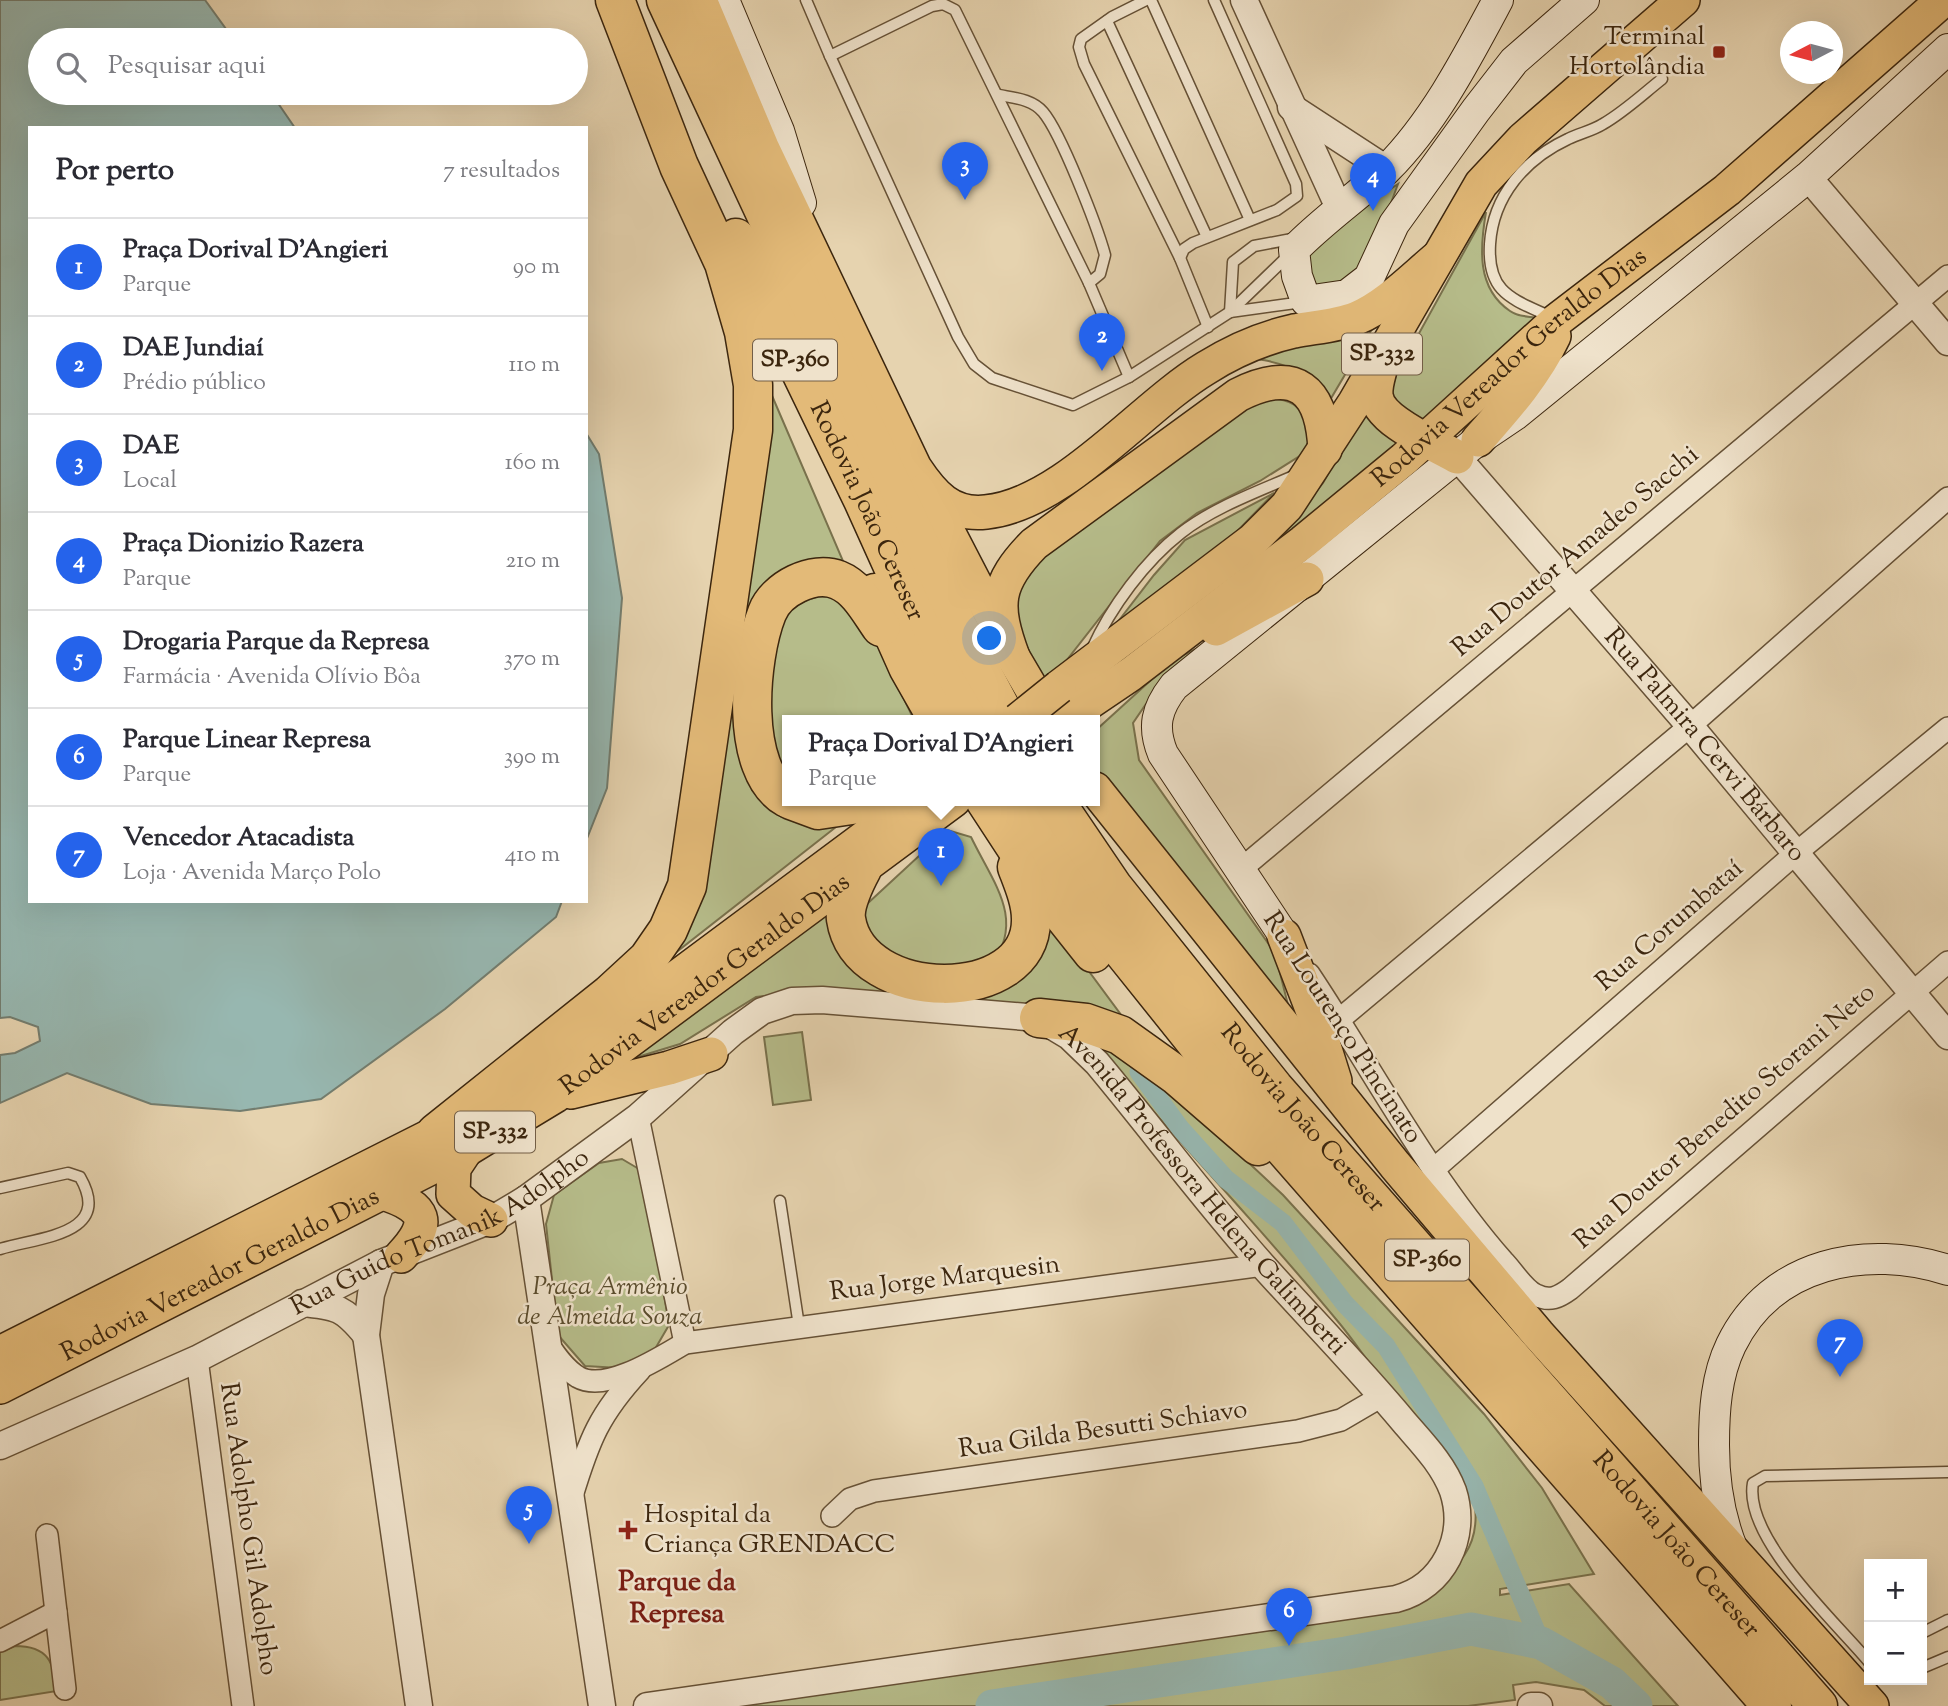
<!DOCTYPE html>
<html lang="pt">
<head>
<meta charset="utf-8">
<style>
	body { margin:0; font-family:"Sorts Mill Goudy",serif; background:#f7f7f7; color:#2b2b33 }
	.controls { position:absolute; right:21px; bottom:21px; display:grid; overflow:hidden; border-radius:0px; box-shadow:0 7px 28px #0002 }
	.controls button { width:63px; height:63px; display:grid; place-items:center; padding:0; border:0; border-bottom:2px solid #e1e1e2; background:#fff; color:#2b2b33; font:35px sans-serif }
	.compass { position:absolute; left:1780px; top:21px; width:63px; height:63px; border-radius:50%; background:#fff; box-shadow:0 7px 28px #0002; rotate:264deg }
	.you { position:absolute; left:990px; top:639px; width:24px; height:24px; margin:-18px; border:5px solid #fff; border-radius:50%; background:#1a73e8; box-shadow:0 0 0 10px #1a73e833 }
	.badge { display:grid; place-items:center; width:46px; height:46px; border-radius:50%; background:#2563eb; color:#fff; font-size:23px; font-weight:700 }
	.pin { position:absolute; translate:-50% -58px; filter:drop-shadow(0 2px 4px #0008) }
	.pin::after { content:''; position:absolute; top:37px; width:24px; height:21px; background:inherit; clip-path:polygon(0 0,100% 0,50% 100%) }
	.popup { position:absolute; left:782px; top:715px; width:318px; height:91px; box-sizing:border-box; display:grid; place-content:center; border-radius:0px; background:#fff; filter:drop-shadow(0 2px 5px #0005); font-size:23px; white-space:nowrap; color:#7c7c81 }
	.popup b { font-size:26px; color:#2b2b33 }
	.popup::after { content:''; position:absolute; left:50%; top:100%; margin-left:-14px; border:14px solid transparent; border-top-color:#fff }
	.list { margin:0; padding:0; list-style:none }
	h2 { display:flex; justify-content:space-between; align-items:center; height:91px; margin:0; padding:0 28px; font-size:30px }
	h2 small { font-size:23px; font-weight:400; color:#7c7c81 }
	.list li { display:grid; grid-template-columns:46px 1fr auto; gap:21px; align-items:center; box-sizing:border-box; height:98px; padding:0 28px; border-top:2px solid #e1e1e2 }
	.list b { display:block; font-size:26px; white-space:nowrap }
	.list p { margin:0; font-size:23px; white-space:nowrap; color:#7c7c81 }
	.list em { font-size:23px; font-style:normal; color:#7c7c81 }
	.icon { flex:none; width:38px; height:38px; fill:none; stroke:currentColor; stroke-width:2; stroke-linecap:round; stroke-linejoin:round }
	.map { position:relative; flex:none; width:1948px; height:1706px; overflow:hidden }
	.search { position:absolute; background:#fff; box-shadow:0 7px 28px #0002; left:28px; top:28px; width:560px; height:77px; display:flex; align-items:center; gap:18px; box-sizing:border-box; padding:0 24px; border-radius:38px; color:#7c7c81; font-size:26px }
	.panel { position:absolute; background:#fff; box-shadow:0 7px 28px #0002; left:28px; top:126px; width:560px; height:777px; border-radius:0px }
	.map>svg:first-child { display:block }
	.green { fill:#b6bc8a; stroke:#79714c; stroke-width:2 }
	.water { fill:#97b7b0; stroke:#737d6f; stroke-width:2 }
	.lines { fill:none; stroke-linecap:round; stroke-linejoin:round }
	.canal { stroke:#97b7b0; stroke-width:19 }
	.river { stroke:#97b7b0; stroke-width:33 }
	.service-casing { stroke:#665136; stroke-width:13 }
	.minor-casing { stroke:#665136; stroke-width:24 }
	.tertiary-casing { stroke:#665136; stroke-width:29 }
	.secondary-casing { stroke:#3c260e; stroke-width:32 }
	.primary-casing { stroke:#3c260e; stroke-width:36 }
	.motorway-casing { stroke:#3c260e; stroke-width:41 }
	.service { stroke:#efe2cb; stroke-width:10 }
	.minor { stroke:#efe2cb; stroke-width:21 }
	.tertiary { stroke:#efe2cb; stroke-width:26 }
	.secondary { stroke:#efe2cb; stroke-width:30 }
	.primary { stroke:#e3ba78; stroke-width:33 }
	.motorway { stroke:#e3ba78; stroke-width:38 }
	.primary-bridge-casing { stroke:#3c260e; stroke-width:36; stroke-linecap:butt }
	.primary-bridge { stroke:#e3ba78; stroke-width:33 }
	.poi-dot { fill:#8f2418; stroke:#efe2cb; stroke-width:2.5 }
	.labels { text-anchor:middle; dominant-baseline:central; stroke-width:5; stroke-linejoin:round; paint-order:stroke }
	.shield { fill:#efe2cb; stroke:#725e47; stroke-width:2 }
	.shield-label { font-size:24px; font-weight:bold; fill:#3c260e }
	.poi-label { font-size:26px; fill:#3c260e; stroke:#efe2cb; text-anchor:end }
	.street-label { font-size:26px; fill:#3c260e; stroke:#efe2cb }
	.park-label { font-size:26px; font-style:italic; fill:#5a4c2d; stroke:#efe2cb }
	.neighbourhood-label { font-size:28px; font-weight:bold; fill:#7a1f14; stroke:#efe2cb }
</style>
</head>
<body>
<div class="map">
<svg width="1948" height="1706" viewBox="0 0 1948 1706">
	<rect width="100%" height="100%" fill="#e6d3af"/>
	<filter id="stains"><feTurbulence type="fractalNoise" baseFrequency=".00286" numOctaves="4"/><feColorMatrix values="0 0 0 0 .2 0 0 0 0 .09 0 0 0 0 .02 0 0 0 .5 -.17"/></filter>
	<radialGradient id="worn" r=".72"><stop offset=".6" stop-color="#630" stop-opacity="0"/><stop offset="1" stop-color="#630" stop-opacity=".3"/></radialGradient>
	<g class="green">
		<polygon points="1398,184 1366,270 1352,287 1321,289 1308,277 1307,258 1318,238"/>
		<path d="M1486,212C1480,247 1476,288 1510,311C1518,317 1532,317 1542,318L1434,417L1413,421L1391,394L1396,375Z"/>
		<path d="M1385,307L1330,400C1295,364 1283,362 1234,356Z"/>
		<polygon points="770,391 846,568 802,563 736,729 752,790 782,815 850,816 665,961"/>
		<path d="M1264,398C1291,398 1300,405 1312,429L1306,452L1260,481L1197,513L1160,541L1066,661L1031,688L1011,608L1029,569L1228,411Z"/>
		<polygon points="1369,401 1406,445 1259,560 1323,483"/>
		<polygon points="1274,493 1223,546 1110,632 1154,575 1185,540"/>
		<path d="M819,596L838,598L863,612L914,720H787V773C777,763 770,749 768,735C766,719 773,635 780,623C789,607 803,601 819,596Z"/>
		<polygon points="1231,632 1159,685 1133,723 1139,760 1275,953 1298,1045 1229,957 1095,769 1095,731 1173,660"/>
		<path d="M947,830L971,837C993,883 1026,919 991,966L881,968L854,916Z"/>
		<polygon points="828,906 943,994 1051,920 1133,1031 808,991 756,997 680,1044 631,1059"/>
		<polygon points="802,1032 811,1100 773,1105 764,1037"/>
		<path d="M1086,1037L1124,1046L1283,1195L1484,1414L1542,1488L1594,1574L1500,1589V1595L1569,1584L1678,1706H1605L1584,1690L1536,1682L1513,1685L1515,1700L1468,1706H681L1425,1592C1455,1568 1480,1551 1475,1506C1469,1464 1418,1421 1392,1391C1373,1370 1358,1346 1340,1324C1259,1226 1171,1132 1086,1037Z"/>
		<polygon points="622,1159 644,1172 669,1325 655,1349 620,1368 585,1366 558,1335 546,1224 554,1195 599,1163"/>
		<path d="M15,1646C48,1646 54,1662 57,1691L0,1700V1652Z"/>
	</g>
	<g class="water">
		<polygon points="0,0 205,0 234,40 40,40 40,93 271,93 295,128 30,128 30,901 562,901 556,917 445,1009 321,1099 240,1111 151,1104 67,1073 0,1103 0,1055 15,1053 40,1041 38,1027 10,1017 0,1018"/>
		<polygon points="586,433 599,454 622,598 607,788 586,841"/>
	</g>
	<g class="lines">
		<polyline class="canal" points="1139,1072 1180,1128 1226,1179 1283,1223 1345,1304 1386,1346 1474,1486 1541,1643"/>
		<polyline class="river" points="992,1706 1346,1653 1471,1629 1541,1643 1612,1683 1636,1706"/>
		<defs>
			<g id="service">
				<polyline points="806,0 830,56 932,6 943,4 955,10 1089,283 1129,377"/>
				<polyline points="1146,0 1112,17 1081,39 1079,47 1084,64 1180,258 1208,327"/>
				<polyline points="1151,0 1250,220"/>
				<polyline points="1107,21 1207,237"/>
				<polyline points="830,56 958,337 974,364 992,378 1073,405 1129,377 1230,312 1290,254"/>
				<path d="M999,95C1014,98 1032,99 1043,112C1061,133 1097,226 1105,255L1100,274L1089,283"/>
				<polyline points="1180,258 1184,249 1193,243 1277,210 1297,196 1296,184 1214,0"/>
				<polyline points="1230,312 1233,262 1254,246 1297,238"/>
				<polyline points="1230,312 1303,302"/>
				<path d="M1551,317C1513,299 1487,294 1490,244C1493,196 1525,159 1568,139C1580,133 1592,131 1603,124C1624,112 1643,94 1662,79"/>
				<path d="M1092,649C1111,607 1145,561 1181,533C1214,507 1260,491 1298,474"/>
				<path d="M0,1188L68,1173L80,1177C114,1236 37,1237 0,1249"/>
				<polyline points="780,1201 799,1326"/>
				<polyline points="1922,1633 1948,1620"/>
				<path d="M1869,1662C1836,1622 1743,1538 1753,1483L1765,1476L1948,1472"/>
				<polyline points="1922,1668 1948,1657"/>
			</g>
			<g id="minor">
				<polyline points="1240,870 1948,276"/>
				<path d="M1309,974C1373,1070 1427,1174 1503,1261C1513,1271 1524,1290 1536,1295C1550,1302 1559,1297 1570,1289L1948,962"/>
				<polyline points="1340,1019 1690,726 1948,498"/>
				<polyline points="638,1117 685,1343"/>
				<polyline points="1433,1170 1796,853 1948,728"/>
				<path d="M548,1344C556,1356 565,1369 578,1377C606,1393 661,1357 685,1343L1263,1265"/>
				<polyline points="197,1359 243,1706"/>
				<path d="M572,1496C589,1440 599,1414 640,1370"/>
				<polyline points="832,1516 850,1499 874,1491 1298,1431 1341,1420 1382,1396"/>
				<polyline points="47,1535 65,1689"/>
				<polyline points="0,1641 56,1612"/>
			</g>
			<g id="tertiary">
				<polyline points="1244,0 1340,210"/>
				<polyline points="1291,107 1386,169"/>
				<polyline points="1808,177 1948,342"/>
				<path id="s1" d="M1457,457L1690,726L1948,1036"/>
				<polyline points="526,1199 602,1706"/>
				<polyline points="381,1263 371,1294 366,1335 419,1706"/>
				<path d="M302,1303C337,1306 344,1308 366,1335"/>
				<path id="s2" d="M0,1446L197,1359L381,1263L491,1220L526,1199L638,1117L733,1032L762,1011L792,1001L822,1000L1039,1018L1069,1036L1097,1063C1153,1130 1206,1202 1265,1268C1311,1319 1360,1369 1404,1422C1422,1443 1443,1464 1453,1491C1468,1537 1443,1587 1396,1599L647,1706"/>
				<polyline points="1531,1706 1539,1706"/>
			</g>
			<g id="secondary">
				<polyline points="724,0 779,131 801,203"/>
				<path d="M1498,0C1467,58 1434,122 1387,169C1357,197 1323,220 1294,250L1297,276L1306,301L1347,295L1369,278L1394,224L1476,110L1514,61L1584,0"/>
				<path d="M1284,936L1163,754C1152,727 1156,709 1174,686L1478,440L1515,415L1808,177L1948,49"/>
				<path d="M1733,1550C1719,1516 1714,1482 1714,1445C1714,1412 1716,1376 1731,1345C1771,1262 1867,1244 1948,1270"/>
			</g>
			<g id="primary">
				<path d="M700,0L762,147L915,468C933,495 951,516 986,512C1064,504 1141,407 1206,368C1233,351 1263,338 1294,331C1314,327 1337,326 1357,318C1386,306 1413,278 1437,258"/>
				<path d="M1382,362C1380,372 1375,384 1376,395C1378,421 1435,444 1457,457"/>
				<path d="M1478,440C1507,407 1535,376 1554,336"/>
				<polyline points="926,489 1013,657 1050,720"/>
				<polyline points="1216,629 1307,579"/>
				<path d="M1013,657C994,605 995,584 1034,544L1238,395C1296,366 1322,389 1325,450"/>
				<polyline points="1059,687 1253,540 1287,506 1355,402 1481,184 1523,139 1683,0"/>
				<path id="s3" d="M1063,720L1131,674L1303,542L1404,459L1557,320L1727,190L1943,0"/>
				<polyline points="1095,789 1395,1165 1538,1334 1872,1706"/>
				<polyline points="1284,936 1315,1017 1335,1081"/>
				<polyline points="571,1092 669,1068 711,1054"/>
				<polyline points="466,1150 454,1168 453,1194 472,1211 491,1220"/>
				<path d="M383,1193C426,1207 433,1222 401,1256"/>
				<polyline points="0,1353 436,1133 538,1077 614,1024 915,800"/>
				<path id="s4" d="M0,1387L466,1150L555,1096L954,800"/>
			</g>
			<g id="motorway">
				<polyline points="666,0 957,625 1007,720"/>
				<path id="s5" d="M736,238L863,500L942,675L968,720"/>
				<polyline points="875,593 908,667 937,718"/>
				<path d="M787,798C739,771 749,658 767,613C776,589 813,570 838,580C858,588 869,610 881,627"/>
				<polyline points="791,800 818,810 885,800"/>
				<polyline points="985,800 1047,895 1093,953"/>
				<polyline points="1015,800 1109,934 1246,1105 1772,1706"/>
				<path id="s6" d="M1054,800L1113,887L1274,1088L1818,1706"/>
				<path d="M862,869C855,882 844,905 846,919C859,1005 1033,1006 1031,919C1031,901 1023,883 1017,867"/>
				<polyline points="1039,1018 1086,1023 1120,1035 1176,1075 1258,1146"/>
				<polyline points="436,1133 610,994 648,959 668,930 687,886 753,430 753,385 744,332 724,263 679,166 615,0"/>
			</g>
		</defs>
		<use href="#service" class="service-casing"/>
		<use href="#minor" class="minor-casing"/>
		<use href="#tertiary" class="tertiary-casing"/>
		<use href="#secondary" class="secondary-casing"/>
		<use href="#primary" class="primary-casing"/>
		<use href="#motorway" class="motorway-casing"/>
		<use href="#service" class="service"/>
		<use href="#minor" class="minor"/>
		<use href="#tertiary" class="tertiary"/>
		<use href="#secondary" class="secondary"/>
		<use href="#primary" class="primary"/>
		<use href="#motorway" class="motorway"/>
		<defs>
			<polyline id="primary-bridge" points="1018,720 1059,687"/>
		</defs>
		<use href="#primary-bridge" class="primary-bridge-casing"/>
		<use href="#primary-bridge" class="primary-bridge"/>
	</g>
	<g class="poi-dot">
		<rect x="1712" y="45" width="14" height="14" rx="3.5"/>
		<path d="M624.5 1519.5h7v7h7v7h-7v7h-7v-7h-7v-7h7z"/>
	</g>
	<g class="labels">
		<g class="shield">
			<rect x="1342" y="333.5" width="80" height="41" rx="5"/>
			<rect x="753" y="339.5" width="84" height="41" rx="5"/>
			<rect x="455" y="1111.5" width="80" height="41" rx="5"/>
			<rect x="1385" y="1239.5" width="84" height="41" rx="5"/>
		</g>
		<g class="shield-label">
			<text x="1382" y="354">SP-332</text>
			<text x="795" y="360">SP-360</text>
			<text x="495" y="1132">SP-332</text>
			<text x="1427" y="1260">SP-360</text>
		</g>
		<g class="poi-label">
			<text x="1705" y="37">Terminal<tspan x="1705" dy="30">Hortolândia</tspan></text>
			<text x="644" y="1515" text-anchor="start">Hospital da<tspan x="644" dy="30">Criança GRENDACC</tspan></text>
		</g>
		<g class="street-label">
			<text stroke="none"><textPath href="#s3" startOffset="569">Rodovia Vereador Geraldo Dias</textPath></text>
			<text stroke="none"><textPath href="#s5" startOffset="303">Rodovia João Cereser</textPath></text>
			<text transform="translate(1576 552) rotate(-40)">Rua Doutor Amadeo Sacchi</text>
			<text stroke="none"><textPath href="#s1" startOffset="380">Rua Palmira Cervi Bárbaro</textPath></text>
			<text transform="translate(1670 926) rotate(-41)">Rua Corumbataí</text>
			<text stroke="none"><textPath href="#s4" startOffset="814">Rodovia Vereador Geraldo Dias</textPath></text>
			<text transform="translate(1342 1028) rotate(57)">Rua Lourenço Pincinato</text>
			<text stroke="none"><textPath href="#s6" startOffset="404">Rodovia João Cereser</textPath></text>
			<text transform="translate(1725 1117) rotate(-41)">Rua Doutor Benedito Storani Neto</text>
			<text stroke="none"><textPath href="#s2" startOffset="1402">Avenida Professora Helena Galimberti</textPath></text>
			<text stroke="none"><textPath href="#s2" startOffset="490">Rua Guido Tomanik Adolpho</textPath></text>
			<text stroke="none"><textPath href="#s4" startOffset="247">Rodovia Vereador Geraldo Dias</textPath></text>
			<text transform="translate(945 1279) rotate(-7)">Rua Jorge Marquesin</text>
			<text transform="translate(1103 1430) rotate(-8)">Rua Gilda Besutti Schiavo</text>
			<text transform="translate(248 1529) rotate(82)">Rua Adolpho Gil Adolpho</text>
			<text stroke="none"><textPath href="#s6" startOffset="971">Rodovia João Cereser</textPath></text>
		</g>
		<g class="park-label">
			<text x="610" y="1287">Praça Armênio<tspan x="610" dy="30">de Almeida Souza</tspan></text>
		</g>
		<g class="neighbourhood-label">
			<text x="677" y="1583">Parque da<tspan x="677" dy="32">Represa</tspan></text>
		</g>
	</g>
	<rect width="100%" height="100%" filter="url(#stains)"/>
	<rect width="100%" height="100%" fill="url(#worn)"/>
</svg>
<div class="controls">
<button>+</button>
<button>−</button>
</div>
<svg class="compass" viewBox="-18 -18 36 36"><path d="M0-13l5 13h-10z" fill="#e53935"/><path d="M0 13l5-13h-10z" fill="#7c7c81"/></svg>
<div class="you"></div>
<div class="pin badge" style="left:941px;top:886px">1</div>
<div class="popup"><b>Praça Dorival D'Angieri</b>Parque</div>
<div class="pin badge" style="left:1102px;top:371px">2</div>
<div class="pin badge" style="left:965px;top:200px">3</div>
<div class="pin badge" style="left:1373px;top:211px">4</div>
<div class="pin badge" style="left:529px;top:1544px">5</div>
<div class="pin badge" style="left:1289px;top:1646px">6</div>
<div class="pin badge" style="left:1840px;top:1377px">7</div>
<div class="search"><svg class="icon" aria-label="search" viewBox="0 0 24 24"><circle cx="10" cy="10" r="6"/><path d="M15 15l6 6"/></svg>Pesquisar aqui</div>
<section class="panel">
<h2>Por perto<small>7 resultados</small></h2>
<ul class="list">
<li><span class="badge">1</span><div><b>Praça Dorival D'Angieri</b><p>Parque</p></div><em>90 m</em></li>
<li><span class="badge">2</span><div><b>DAE Jundiaí</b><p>Prédio público</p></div><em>110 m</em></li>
<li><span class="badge">3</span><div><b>DAE</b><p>Local</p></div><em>160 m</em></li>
<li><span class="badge">4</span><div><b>Praça Dionizio Razera</b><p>Parque</p></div><em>210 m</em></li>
<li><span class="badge">5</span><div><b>Drogaria Parque da Represa</b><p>Farmácia · Avenida Olívio Bôa</p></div><em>370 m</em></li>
<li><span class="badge">6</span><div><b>Parque Linear Represa</b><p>Parque</p></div><em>390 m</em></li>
<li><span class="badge">7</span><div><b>Vencedor Atacadista</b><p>Loja · Avenida Março Polo</p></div><em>410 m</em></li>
</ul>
</section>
</div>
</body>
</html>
